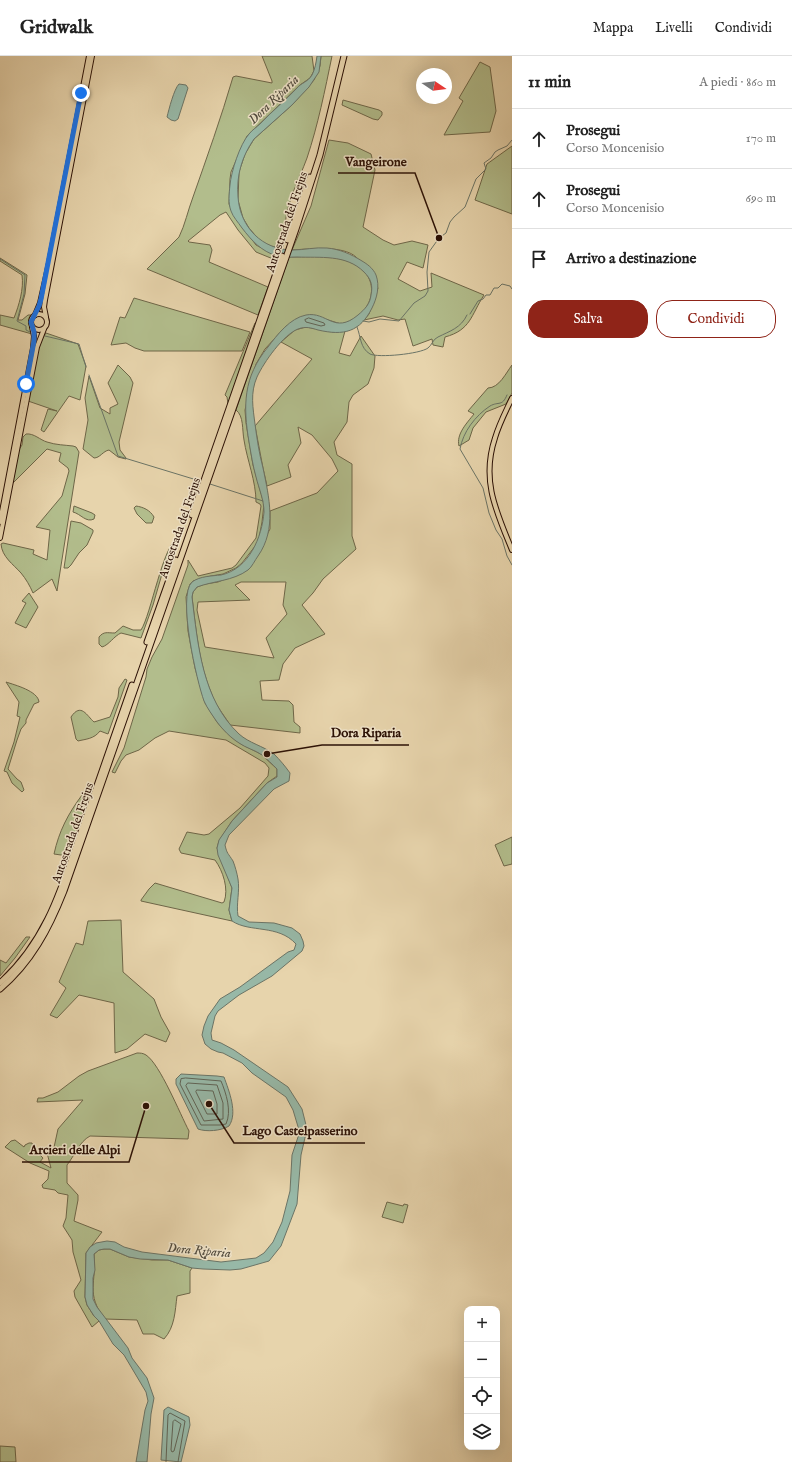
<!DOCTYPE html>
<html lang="it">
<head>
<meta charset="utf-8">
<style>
	body { margin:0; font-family:"IM FELL English",serif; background:#f2f2f2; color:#222 }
	.controls { position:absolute; right:12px; bottom:12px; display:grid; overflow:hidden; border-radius:8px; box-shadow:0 4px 16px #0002 }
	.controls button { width:36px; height:36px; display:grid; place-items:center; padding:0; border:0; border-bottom:1px solid #e0e0e0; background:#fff; color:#222; font:20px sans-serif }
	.compass { position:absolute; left:416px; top:12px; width:36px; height:36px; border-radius:50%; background:#fff; box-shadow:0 4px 16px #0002; rotate:103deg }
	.stop { position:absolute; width:12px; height:12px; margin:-9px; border:3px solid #1a73e8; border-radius:50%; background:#fff }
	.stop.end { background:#1a73e8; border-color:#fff; box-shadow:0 1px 4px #0008 }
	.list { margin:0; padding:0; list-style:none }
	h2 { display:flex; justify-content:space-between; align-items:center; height:52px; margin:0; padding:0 16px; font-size:17px }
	h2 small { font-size:13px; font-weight:400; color:#767676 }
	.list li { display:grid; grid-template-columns:26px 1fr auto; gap:12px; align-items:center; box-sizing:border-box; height:60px; padding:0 16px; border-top:1px solid #e0e0e0 }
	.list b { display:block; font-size:15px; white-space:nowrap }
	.list p { margin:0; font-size:13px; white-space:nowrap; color:#767676 }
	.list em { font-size:13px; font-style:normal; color:#767676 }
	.actions { display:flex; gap:8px; padding:12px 16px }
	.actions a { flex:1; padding:9px 0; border:1px solid #8f2418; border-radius:16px; text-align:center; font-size:14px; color:#8f2418 }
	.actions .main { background:#8f2418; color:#fff }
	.icon { flex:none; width:22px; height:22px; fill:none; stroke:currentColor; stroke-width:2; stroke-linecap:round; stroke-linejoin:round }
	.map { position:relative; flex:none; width:512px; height:1406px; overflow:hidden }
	header { display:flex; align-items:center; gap:24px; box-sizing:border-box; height:56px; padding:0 20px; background:#fff; border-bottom:1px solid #e0e0e0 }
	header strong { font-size:19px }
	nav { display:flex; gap:22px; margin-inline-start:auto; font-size:14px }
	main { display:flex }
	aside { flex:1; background:#fff }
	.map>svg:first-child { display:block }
	.green { fill:#b2bd8c; stroke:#6e6648; fill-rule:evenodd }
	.water { fill:#97b8a7; stroke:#6b7466 }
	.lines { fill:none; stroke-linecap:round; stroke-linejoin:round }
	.shore { stroke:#606456; stroke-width:1 }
	.stream { stroke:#6b7466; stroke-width:1 }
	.major-casing { stroke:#2a0f04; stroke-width:6 }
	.highway-casing { stroke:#2a0f04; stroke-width:7 }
	.major { stroke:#e7d4ac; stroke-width:4 }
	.highway { stroke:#e7d4ac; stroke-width:5 }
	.route { stroke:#1a73e8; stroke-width:5 }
	.labels { text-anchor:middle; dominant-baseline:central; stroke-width:3; stroke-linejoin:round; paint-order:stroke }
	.street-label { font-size:12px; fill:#2a0f04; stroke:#efe3c9 }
	.water-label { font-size:13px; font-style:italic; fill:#504a3d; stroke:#efe3c9 }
	.leader { fill:none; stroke:#2a0f04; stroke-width:1.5 }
	.callout-dot { fill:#2a0f04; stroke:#efe3c9; stroke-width:1.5 }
	.callout-label { font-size:13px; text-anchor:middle; font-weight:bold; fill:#2a0f04; stroke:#efe3c9; stroke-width:3; stroke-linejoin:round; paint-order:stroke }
</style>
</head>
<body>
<header>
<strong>Gridwalk</strong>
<nav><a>Mappa</a><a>Livelli</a><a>Condividi</a></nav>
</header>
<main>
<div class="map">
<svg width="512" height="1406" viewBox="0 0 512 1406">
	<rect width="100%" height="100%" fill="#e7d4ac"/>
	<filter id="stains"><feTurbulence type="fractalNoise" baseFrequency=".005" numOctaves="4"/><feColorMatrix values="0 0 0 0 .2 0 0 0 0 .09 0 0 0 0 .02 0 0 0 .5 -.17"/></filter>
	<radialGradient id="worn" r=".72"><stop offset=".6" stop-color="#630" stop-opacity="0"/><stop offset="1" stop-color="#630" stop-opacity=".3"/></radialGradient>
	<g class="green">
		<path d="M262,0H312L314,15L310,22L300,29L247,80L231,116L230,123L229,148L235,161L256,189L279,201L278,205L256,196L238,174L226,156L220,159L188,185L189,186L210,189L212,194L209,206L268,231L258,259L147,213L179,181C185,169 188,154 193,141C207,101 221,62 233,21L236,20L272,27V25Z"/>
		<path d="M321,0H332C325,34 318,69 307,102C299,124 287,145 285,169L289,173L282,193L271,190L261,186L249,172L243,162L238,144L239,116L245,98L254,83L292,49L314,24L320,10Z"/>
		<polygon points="480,6 490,11 496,55 490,76 444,79 463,45 459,42"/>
		<polygon points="343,44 379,54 382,56 382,59 378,64 373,63 342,49"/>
		<path d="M329,84L348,87L371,98L375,114L363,171L383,184L394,189L412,185L428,189L423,212L407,206L398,223L420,235L432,231L431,217L484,239C471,259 471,274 445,281L443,291L433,289L432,283L413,290L405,263L398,264L383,260L364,264L369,258L378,232C371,222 365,210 356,201C343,189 309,193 292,194L311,150Z"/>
		<polygon points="512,90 512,158 475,144 487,108"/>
		<path d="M289,201C309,201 332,198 350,206C385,220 374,261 341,268L325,263L286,270L265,293L256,308L245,354L246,367L253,409L264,448L262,466L259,482L256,489L242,507L236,512L223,518L211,520L193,525L190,528L186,541L188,575L195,612L205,647L217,666L225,675L241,688L261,698L277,713V720L267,727L232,765L219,785L217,792L232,832L229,854L232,865L141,845V844L149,833L155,827L222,847L224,846C229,833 223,815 215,804L181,797L179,793L187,776L204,779L209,778L240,752L268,720L269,712L265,707L226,684L169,675L155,682L139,694L126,699L121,705L115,717L112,716L124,692L146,621L147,613L152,601L162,583L188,509V504L198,520L232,512L236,509L256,482L261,450L260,448L256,446C256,425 247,404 244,384C242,374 244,360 236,354Z"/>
		<path d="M0,202L27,219L25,238L18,264H22L28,259H32L29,266L32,278L0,269V259L14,262C19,249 24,233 22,219L0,205Z"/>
		<polygon points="134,242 250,276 242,295 144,295 135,292 126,287 111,289 120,261 125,262"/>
		<polygon points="255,267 256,267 228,348 227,341 225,339"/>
		<path d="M306,271L333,276L345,275L339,297L350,300L361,280L375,300L374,312L368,328L353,339L349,346L347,366L334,386L337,399L352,408V480L356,493L323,523L313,537L302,549L325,578L295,592L283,608L279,624L260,625L262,644L289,645L293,649L294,666L300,671V677L230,669C224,659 216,650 212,639C199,609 196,574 192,541L193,536L197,531L205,528L218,526L249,513L270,473V455L317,437L338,415L332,403L312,379L298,371L301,387L288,409L291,421L267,430L263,412L255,370L312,303L281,286L295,274ZM241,526H286L283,549L287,558L266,582L274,602L205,591L197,554L198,546L250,544L235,529Z"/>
		<path d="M46,277L78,288L86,310L80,344L69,340L44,376L41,374L48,353L57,355L28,345C32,326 35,291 46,277Z"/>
		<path d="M118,309L130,321L133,327L119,386L120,394L126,402V403L118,401L109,394C103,395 100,402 94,402L83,393L88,364L85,342L89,320L100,352L110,358V352L118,348L108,327Z"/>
		<path d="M512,309V337L506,348L486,356L473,372L469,384L459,390C456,378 467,367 474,358L468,355L488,332C499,332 506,317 512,309Z"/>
		<path d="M26,378C34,377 40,384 47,386C56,389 65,389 73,390L76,391L79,396L57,535L52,523L33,537C30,530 26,523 21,517C13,508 2,501 1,488L3,487L34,494L33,498L47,504L50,474L36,471L62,440L69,415L68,412L59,405L61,397L47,393L12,428L18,395L22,389L23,381Z"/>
		<path d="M74,450L92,457L95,459L94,463C86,467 81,458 73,456Z"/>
		<path d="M136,450C143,451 150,454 154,461L152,467H146L137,458L134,452Z"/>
		<polygon points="71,465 81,467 93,474 93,476 87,489 79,497 71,509 68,512 64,512"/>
		<path d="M178,482L162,518L153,549L141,582L121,577C114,580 109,589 102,591L99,588V581C104,575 107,577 115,577L123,570L133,574H141C151,559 163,488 178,482Z"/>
		<polygon points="29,537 38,551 26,572 15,567 26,547 22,545"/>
		<path d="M125,623L127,624L108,678L100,675C94,683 86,683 78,685L76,683L71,661C81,646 87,660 94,666L110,661L118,641L119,632Z"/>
		<path d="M6,626C15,629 38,635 39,646L34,648L26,664V667L21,673L17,684L8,713L17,723L21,726L24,734L22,736L12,727L7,716L4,715L14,686L20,661L17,660L19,646Z"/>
		<path d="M82,739L88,741L68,800L54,798C59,775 68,758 82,739Z"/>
		<polygon points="512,781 512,808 504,810 495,789"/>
		<polygon points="121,864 123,916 154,943 161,961 170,977 166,986 145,978 127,993 115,997 114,947 79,939 57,962 50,959 66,932 59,926 76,887 83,889 88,865"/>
		<polygon points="26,881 30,881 15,902 0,920 0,904 6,907"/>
		<path d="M137,997C140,997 143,997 146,999C160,1008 180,1058 189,1075L188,1083L90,1080C79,1086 75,1099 67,1109V1127L78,1139V1144L74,1165L102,1176L86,1197L85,1241L87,1249L94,1260L99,1265L92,1271L75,1241L74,1235L81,1224L73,1196L72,1184L63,1170L66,1162L68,1139L58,1137L55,1134L43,1132L42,1129L48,1123L49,1115L30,1107L5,1091L11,1085L15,1084L24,1091L25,1089L29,1087H32L35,1098H39L43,1102L40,1106L51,1112L46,1093L53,1096L58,1073L83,1044L37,1046L38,1042H43L58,1036L79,1020L88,1015Z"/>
		<polygon points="387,1146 403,1150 404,1148 408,1149 403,1167 382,1161"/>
		<path d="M104,1193H110L129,1201L152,1204H168L192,1212L190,1215V1237L177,1240C175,1255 175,1271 164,1283L154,1278H143L137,1264L105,1263C85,1238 97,1226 94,1198L99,1194Z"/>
		<polygon points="0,1390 15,1391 16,1406 0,1406"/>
	</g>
	<g class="water">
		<path d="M317,0H321L319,16L309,31L292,49L254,83C242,100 236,120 238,141C240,171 262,194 293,194C304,194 315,191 327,192C339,193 351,198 362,205C367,208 373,212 376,219C380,230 377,242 372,252C360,276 344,280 318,274C311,272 306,270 298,273C283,279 264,306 257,321C250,337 253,352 255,368C257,383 259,397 263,412C269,441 277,473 258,500C255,504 252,511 248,514C233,525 213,525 197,531L193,536L192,541C198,589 202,643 239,678C249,687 263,690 274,698C280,704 285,710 290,717L289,725L274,733L229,779L225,789C227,798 228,797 233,805C235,810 237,817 238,823C240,835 236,848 238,860L249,866L274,867L292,872L300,878L303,885L304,890L302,895L272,920L239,939L218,955L215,960L211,977L212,984L221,987L234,994L288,1031L302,1053L307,1073L301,1099L297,1148L281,1190L269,1205L241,1213L230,1214L203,1213L192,1212L168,1204L140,1203L129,1201L110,1193H104L99,1194L94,1198L95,1214L93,1222V1243L97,1251L128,1292L132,1302L147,1322L154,1342L151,1358L147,1406H136L145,1354L148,1345L146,1336L124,1299L113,1288L99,1265L94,1260L87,1249L85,1241L86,1197L90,1191L96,1187L107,1185L115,1186L124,1191L142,1196L221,1206L256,1202L264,1197L273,1186L282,1166L290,1135L292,1099L298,1081L299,1074L293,1054L286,1041L252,1017L242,1007L223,997L218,996L211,993L205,988L202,979L204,970L208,960L220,943L240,931L288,896L294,894L296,888C278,868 250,877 232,865L229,854L232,832L218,799L217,792L219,784L232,765L267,727L277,721V713C272,708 267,703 262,699C255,694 246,692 239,687C231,682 223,674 217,666C213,660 207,652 204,645C197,626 177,540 192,526C200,520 212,520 221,519C249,513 262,481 264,456C264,444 259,433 256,421C253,410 251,398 249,386C243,350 243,321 268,291C277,279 290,262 306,259C327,255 334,279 358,259C365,253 370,248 371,239C373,229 371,223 364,216C346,198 320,202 297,201C290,201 283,202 277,200C261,195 252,185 242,172C238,166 233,161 231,155C228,147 229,138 230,129C231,116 240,88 249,78C252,74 257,71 260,68C272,55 285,45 297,32C301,27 308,26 312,19C315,13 316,7 317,0Z"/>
		<path d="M179,28L186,29L188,32L178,63L175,65L171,64L167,61C169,53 174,33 179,28Z"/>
		<path d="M181,1018L217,1020L224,1021C229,1035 238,1057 229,1070C221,1075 206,1076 198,1073L176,1028V1023Z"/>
		<polygon points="168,1351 189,1361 190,1369 181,1406 161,1404 164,1354"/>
	</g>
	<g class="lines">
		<g class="shore">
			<polygon points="309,262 324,267 325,269 321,270 306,266 305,264"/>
			<path d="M186,1022L221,1025C226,1037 232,1055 226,1068L220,1069H201L180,1028L181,1023Z"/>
			<polygon points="188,1027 217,1029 223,1047 223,1063 204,1065 186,1030"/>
			<polygon points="197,1034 213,1035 217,1048 217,1058 207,1058 196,1036"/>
			<polygon points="175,1364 181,1368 174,1395 172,1396 171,1394 173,1366"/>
			<polyline points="166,1406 168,1359 170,1357 185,1365 178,1406"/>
		</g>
		<g class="stream">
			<polyline points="0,203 25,219 24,238 17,265 26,270 26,274 30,276"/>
			<polyline points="470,258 478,245 483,243 486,239 490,239 494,232 498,232 502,228 510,230 512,233"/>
			<polyline points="363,265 369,266 380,263 399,265 414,247 425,240 428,235 427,216 429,196 439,182 446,177 450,166 454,161 465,151 476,123 486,113 484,107 491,102 495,96 498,94 507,90 512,84"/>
			<path d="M357,271C361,281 360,292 370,298C378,302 420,298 428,292C432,289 433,283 438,281C450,275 461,272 467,259"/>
			<polyline points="45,280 79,288 86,311"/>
			<polyline points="89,319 118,400 200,425"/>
			<path d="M507,339C502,351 499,345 490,350C475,360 463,376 460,393L483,432L489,457L496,474L502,483L507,500L512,509"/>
			<polyline points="210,428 263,445"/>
		</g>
		<defs>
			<g id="major">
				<circle cx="39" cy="266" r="8"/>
				<polyline points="35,259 40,247 49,207 89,0"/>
				<polyline points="46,261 44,251 45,244 92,0"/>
				<path d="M512,342C506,355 499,368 495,382C481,424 496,455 512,494"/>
				<polyline points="0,466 33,292 34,280 32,271"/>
				<polyline points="0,482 37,291 44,273"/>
			</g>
			<g id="highway">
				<polyline points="288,184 310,121"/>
				<polyline points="192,459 282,200"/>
				<polyline points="147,586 176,504"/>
				<path d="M0,927C49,883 63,827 84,767C100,721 116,675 132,629"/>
				<path d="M0,933C31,907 49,873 64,835L296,173L320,99L344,0"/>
			</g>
		</defs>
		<use href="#major" class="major-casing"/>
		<use href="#highway" class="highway-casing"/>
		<use href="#major" class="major"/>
		<use href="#highway" class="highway"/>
	</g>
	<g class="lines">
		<polyline class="route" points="26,328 34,285 34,276 31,266 39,250 41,243 81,37"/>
	</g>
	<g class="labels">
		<g class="street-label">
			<text transform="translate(287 166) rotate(-71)">Autostrada del Frejus</text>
			<text transform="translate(180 472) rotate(-71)">Autostrada del Frejus</text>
			<text transform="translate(73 777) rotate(-71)">Autostrada del Frejus</text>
		</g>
		<g class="water-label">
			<text transform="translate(274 44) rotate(-44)">Dora Riparia</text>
			<text transform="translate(199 1195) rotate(5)">Dora Riparia</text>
		</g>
	</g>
	<path class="leader" d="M439 182L415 117H338M267 698L322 689H409M209 1048L234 1087H365M146 1050L129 1106H22"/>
	<g class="callout-dot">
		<circle cx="439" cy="182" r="4"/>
		<circle cx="267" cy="698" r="4"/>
		<circle cx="209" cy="1048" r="4"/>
		<circle cx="146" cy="1050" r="4"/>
	</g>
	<g class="callout-label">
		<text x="376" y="110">Vangeirone</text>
		<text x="366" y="681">Dora Riparia</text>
		<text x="300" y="1079">Lago Castelpasserino</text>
		<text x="75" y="1098">Arcieri delle Alpi</text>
	</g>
	<rect width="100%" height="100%" filter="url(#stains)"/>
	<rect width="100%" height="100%" fill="url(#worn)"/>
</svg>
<div class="controls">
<button>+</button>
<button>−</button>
<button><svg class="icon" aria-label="locate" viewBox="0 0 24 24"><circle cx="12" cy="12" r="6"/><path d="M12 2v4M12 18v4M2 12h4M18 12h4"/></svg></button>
<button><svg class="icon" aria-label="layers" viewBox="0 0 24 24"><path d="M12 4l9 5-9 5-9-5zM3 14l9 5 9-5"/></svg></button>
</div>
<svg class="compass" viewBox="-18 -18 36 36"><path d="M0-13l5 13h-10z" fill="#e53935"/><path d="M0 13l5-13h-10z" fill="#767676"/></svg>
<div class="stop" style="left:26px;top:328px"></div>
<div class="stop end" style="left:81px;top:37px"></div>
</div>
<aside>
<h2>11 min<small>A piedi · 860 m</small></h2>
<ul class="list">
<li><svg class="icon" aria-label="ahead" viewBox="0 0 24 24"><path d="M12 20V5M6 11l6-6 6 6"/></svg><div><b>Prosegui</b><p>Corso Moncenisio</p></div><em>170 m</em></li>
<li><svg class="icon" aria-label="ahead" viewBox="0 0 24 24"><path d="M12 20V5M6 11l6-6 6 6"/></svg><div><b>Prosegui</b><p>Corso Moncenisio</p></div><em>690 m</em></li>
<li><svg class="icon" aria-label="arrive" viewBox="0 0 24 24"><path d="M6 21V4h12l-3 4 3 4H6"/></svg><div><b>Arrivo a destinazione</b></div></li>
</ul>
<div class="actions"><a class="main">Salva</a><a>Condividi</a></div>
</aside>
</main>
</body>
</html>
